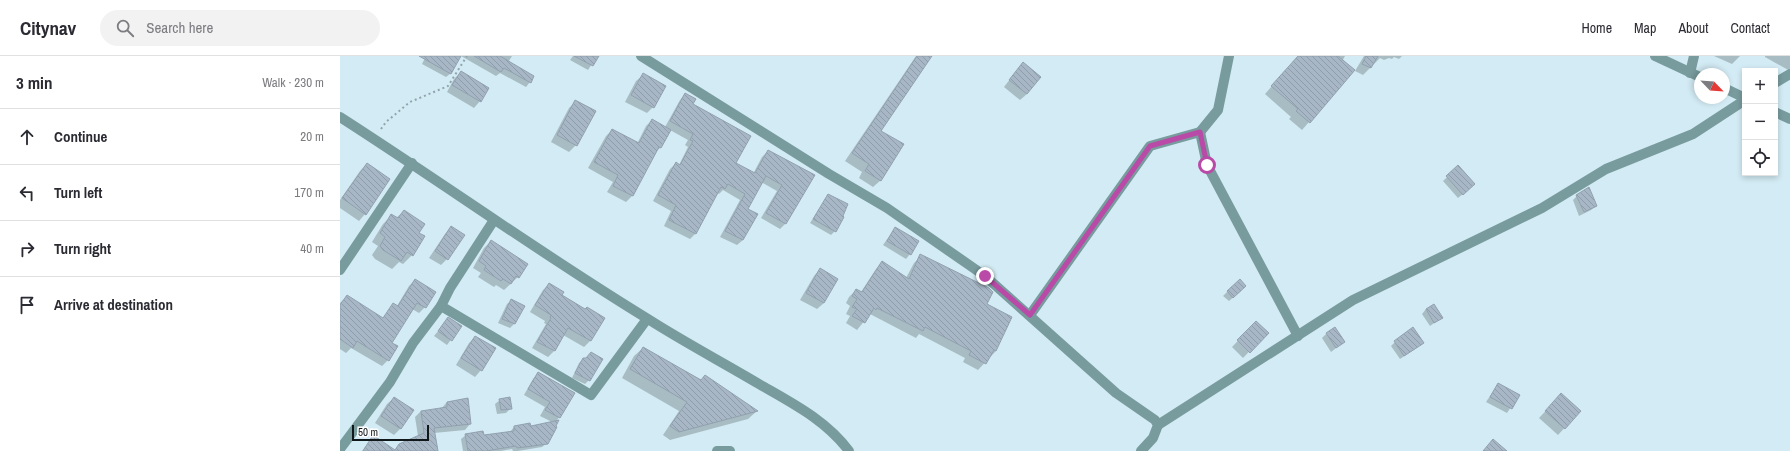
<!DOCTYPE html>
<html lang="en">
<head>
<meta charset="utf-8">
<style>
	body { margin:0; font-family:"Archivo Narrow",sans-serif; background:#f2f2f3; color:#2b2b33 }
	.controls { position:absolute; right:12px; top:12px; display:grid; overflow:hidden; border-radius:0px; box-shadow:0 2px 6px #0003 }
	.controls button { width:36px; height:36px; display:grid; place-items:center; padding:0; border:0; border-bottom:1px solid #e1e1e2; background:#fff; color:#2b2b33; font:20px sans-serif }
	.compass { position:absolute; left:1354px; top:12px; width:36px; height:36px; border-radius:50%; background:#fff; box-shadow:0 2px 6px #0003; rotate:115deg }
	.scale { position:absolute; left:12px; bottom:10px; width:77px; box-sizing:border-box; padding-left:4px; border:2px solid #10181b; border-top:0; font-size:11px; line-height:14px; white-space:nowrap; color:#10181b; -webkit-text-stroke:3px #fff; paint-order:stroke }
	.stop { position:absolute; width:12px; height:12px; margin:-9px; border:3px solid #b94aa7; border-radius:50%; background:#fff }
	.stop.end { background:#b94aa7; border-color:#fff; box-shadow:0 1px 4px #0008 }
	.list { margin:0; padding:0; list-style:none }
	h2 { display:flex; justify-content:space-between; align-items:center; height:52px; margin:0; padding:0 16px; font-size:17px }
	h2 small { font-size:13px; font-weight:400; color:#7c7c81 }
	.list li { display:grid; grid-template-columns:26px 1fr auto; gap:12px; align-items:center; box-sizing:border-box; height:56px; padding:0 16px; border-top:1px solid #e1e1e2 }
	.list b { display:block; font-size:15px; white-space:nowrap }
	.list em { font-size:13px; font-style:normal; color:#7c7c81 }
	.icon { flex:none; width:22px; height:22px; fill:none; stroke:currentColor; stroke-width:2; stroke-linecap:round; stroke-linejoin:round }
	.map { position:relative; flex:none; width:1450px; height:395px; overflow:hidden }
	header { display:flex; align-items:center; gap:24px; box-sizing:border-box; height:56px; padding:0 20px; background:#fff; border-bottom:1px solid #e1e1e2 }
	header strong { font-size:19px }
	nav { display:flex; gap:22px; margin-inline-start:auto; font-size:14px }
	.search { width:280px; height:36px; background:#f2f2f3; display:flex; align-items:center; gap:10px; box-sizing:border-box; padding:0 14px; border-radius:22px; color:#7c7c81; font-size:15px }
	main { display:flex }
	aside { flex:1; background:#fff }
	.map>svg:first-child { display:block }
	.shadow { fill:#0003 }
	.building { fill:url(#building-back-hatch); stroke:#91a1af }
	.lines { fill:none; stroke-linecap:round; stroke-linejoin:round }
	.path { stroke:#91a4ab; stroke-width:2; stroke-dasharray:2 3; stroke-linecap:butt }
	.minor { stroke:#789b9e; stroke-width:10 }
	.tertiary { stroke:#789b9e; stroke-width:10 }
	.route { stroke:#b94aa7; stroke-width:5 }
</style>
</head>
<body>
<header>
<strong>Citynav</strong>
<div class="search"><svg class="icon" aria-label="search" viewBox="0 0 24 24"><circle cx="10" cy="10" r="6"/><path d="M15 15l6 6"/></svg>Search here</div>
<nav><a>Home</a><a>Map</a><a>About</a><a>Contact</a></nav>
</header>
<main>
<aside>
<h2>3 min<small>Walk · 230 m</small></h2>
<ul class="list">
<li><svg class="icon" aria-label="ahead" viewBox="0 0 24 24"><path d="M12 20V5M6 11l6-6 6 6"/></svg><div><b>Continue</b></div><em>20 m</em></li>
<li><svg class="icon" aria-label="left" viewBox="0 0 24 24"><path d="M17 20v-9H6M10 6l-5 5 5 5"/></svg><div><b>Turn left</b></div><em>170 m</em></li>
<li><svg class="icon" aria-label="right" viewBox="0 0 24 24"><path d="M7 20v-9h11M14 6l5 5-5 5"/></svg><div><b>Turn right</b></div><em>40 m</em></li>
<li><svg class="icon" aria-label="arrive" viewBox="0 0 24 24"><path d="M6 21V4h12l-3 4 3 4H6"/></svg><div><b>Arrive at destination</b></div></li>
</ul>
</aside>
<div class="map">
<svg width="1450" height="395" viewBox="0 0 1450 395">
	<defs>
		<pattern id="building-back-hatch" width="6" height="6" patternUnits="userSpaceOnUse"><rect width="6" height="6" fill="#a7b7c6"/><path d="M-1 5l2 2M0 0l6 6M5-1l2 2" fill="none" stroke="#8f9daa"/></pattern>
	</defs>
	<rect width="100%" height="100%" fill="#d3ebf4"/>
	<g class="shadow">
		<polygon points="86,0 120,0 111,17 106,21 82,8"/>
		<polygon points="121,0 172,0 169,5 190,26 186,31 160,17 156,20"/>
		<polygon points="233,0 257,0 248,14 230,4"/>
		<polygon points="576,0 590,0 540,75 541,124 533,131 519,122 522,116 505,105"/>
		<polygon points="958,0 1005,0 969,66 962,74 949,63 951,61 925,38"/>
		<polygon points="1024,0 1062,0 1059,3 1054,1 1052,3 1049,2 1044,4 1040,2 1023,19 1015,15"/>
		<polygon points="1374,0 1400,0 1392,8"/>
		<polygon points="1425,0 1450,0 1450,15 1425,1"/>
		<polygon points="677,14 687,38 680,44 664,31"/>
		<polygon points="121,16 140,45 134,52 107,36 114,23"/>
		<polygon points="303,19 313,51 307,57 285,46 296,25"/>
		<polygon points="345,38 394,107 413,118 422,101 428,95 473,120 446,167 440,173 421,162 437,135 421,126 406,153 403,184 397,189 380,181 400,144 383,134 379,138 377,137 355,178 350,183 324,170 331,155 313,145 330,113 336,107 339,109 348,91 345,89 348,84 330,74 320,92 315,96 292,140 286,146 267,136 273,126 248,112 266,80 272,74 297,88 306,70 312,64 325,71 340,44"/>
		<polygon points="236,45 236,89 229,96 211,86 229,52"/>
		<polygon points="27,108 25,158 19,165 0,152 0,144 20,115"/>
		<polygon points="1118,111 1129,133 1118,142 1103,125"/>
		<polygon points="488,140 495,175 491,179 470,167"/>
		<polygon points="1237,140 1256,150 1251,154 1239,160 1233,144"/>
		<polygon points="64,155 78,177 84,181 72,199 63,208 59,206 52,213 35,203 32,199 38,190 32,186 43,168 52,159 56,162"/>
		<polygon points="111,171 107,203 101,209 89,202 105,178"/>
		<polygon points="555,172 570,198 566,203 543,189"/>
		<polygon points="151,185 178,221 164,234 156,229 154,231 138,221 141,217 133,212 144,192"/>
		<polygon points="581,200 646,249 656,295 638,314 623,306 625,302 579,278 576,282 530,258 517,274 506,267 510,260 506,258 510,250 506,247 509,241 516,234 521,236 536,213 542,206 566,222 574,207"/>
		<polygon points="480,213 484,247 477,253 460,244 474,220"/>
		<polygon points="75,224 85,251 79,257 72,253 50,287 48,304 42,310 11,292 6,297 0,293 0,247 7,240 42,263 54,248 57,250 69,230"/>
		<polygon points="209,228 220,239 245,254 263,262 250,285 244,291 223,279 214,295 208,301 192,292 206,268 204,267 205,265 190,256 203,234"/>
		<polygon points="888,235 901,235 889,245 883,240"/>
		<polygon points="172,244 175,267 170,272 158,267 167,248"/>
		<polygon points="1086,253 1101,262 1090,270 1082,258"/>
		<polygon points="108,263 121,270 107,289 94,280"/>
		<polygon points="916,266 927,277 903,302 892,291"/>
		<polygon points="986,278 1004,286 991,296 982,282"/>
		<polygon points="135,281 141,314 135,321 116,309 129,287"/>
		<polygon points="1055,286 1078,291 1060,303 1051,290"/>
		<polygon points="303,292 417,355 408,363 330,384 323,379 339,355 282,322 294,300"/>
		<polygon points="243,303 249,324 245,328 232,322 239,307"/>
		<polygon points="198,318 233,337 216,366 207,387 202,391 178,395 173,395 172,393 161,395 123,395 121,383 126,379 143,380 170,376 174,371 190,371 212,366 200,360 205,351 184,339 193,323"/>
		<polygon points="1158,328 1178,340 1167,357 1146,346"/>
		<polygon points="54,342 60,373 54,379 35,367 47,348"/>
		<polygon points="127,343 130,368 125,374 94,377 97,395 55,395 59,389 78,380 75,361 81,355 101,353 107,346"/>
		<polygon points="160,344 171,352 166,357 157,358 155,348"/>
		<polygon points="1215,345 1240,355 1218,379 1199,362"/>
		<polygon points="33,380 53,395 22,395"/>
	</g>
	<g class="building">
		<polygon points="79,0 121,0 111,18"/>
		<polygon points="134,0 160,0 194,20 191,27 164,12 161,16"/>
		<polygon points="234,0 259,0 253,10"/>
		<polygon points="577,0 592,0 541,75 564,88 541,125 525,115 529,108 512,97"/>
		<polygon points="958,0 998,0 1015,14 970,67 956,55 958,53 931,30"/>
		<polygon points="1026,0 1038,0 1031,12 1022,8"/>
		<polygon points="683,6 701,21 687,38 669,24"/>
		<polygon points="121,15 149,32 141,46 112,29"/>
		<polygon points="303,17 326,30 314,52 291,39"/>
		<polygon points="345,37 356,43 353,48 411,80 396,107 415,117 428,94 475,119 446,168 426,157 442,129 426,120 408,153 418,158 403,184 385,175 405,138 388,128 385,133 381,131 356,178 329,164 336,149 318,139 336,106 340,109 353,85 350,84 353,78 330,65"/>
		<polygon points="235,44 256,55 237,90 217,79"/>
		<polygon points="312,63 331,74 321,92 319,91 293,140 273,130 278,119 254,106 272,73 299,87"/>
		<polygon points="27,107 50,123 26,159 2,142"/>
		<polygon points="1118,109 1135,128 1123,139 1106,120"/>
		<polygon points="1249,131 1257,150 1244,156 1236,139"/>
		<polygon points="488,138 508,148 503,160 504,161 496,176 473,163"/>
		<polygon points="64,154 85,168 79,177 85,180 73,200 67,196 61,205 43,194 40,190 45,181 40,177 51,158 58,162"/>
		<polygon points="111,170 125,179 108,204 95,195"/>
		<polygon points="555,171 579,185 571,199 547,185"/>
		<polygon points="151,184 188,208 179,222 176,220 171,228 163,223 161,225 144,214 146,210 139,205"/>
		<polygon points="580,198 649,232 653,236 647,248 672,261 656,295 654,294 646,308 629,299 631,295 585,271 583,275 537,252 536,254 534,252 525,267 512,260 517,253 512,251 517,243 512,240 516,233 522,236 542,205 569,223"/>
		<polygon points="480,212 498,223 484,247 466,237"/>
		<polygon points="75,223 96,236 86,252 77,247 52,287 58,290 49,305 17,285 13,292 0,283 0,249 7,239 43,262 53,247 58,250"/>
		<polygon points="900,223 906,230 893,242 887,235"/>
		<polygon points="209,227 224,236 222,239 245,253 247,251 265,262 251,285 228,272 215,295 197,286 211,262 210,261 211,259 195,249"/>
		<polygon points="171,243 185,250 175,268 162,263"/>
		<polygon points="1094,248 1103,262 1094,267 1086,253"/>
		<polygon points="108,261 122,270 112,285 98,275"/>
		<polygon points="916,265 929,277 910,297 897,284"/>
		<polygon points="995,271 1005,286 996,292 986,277"/>
		<polygon points="1073,271 1084,287 1064,300 1054,285"/>
		<polygon points="135,280 156,292 142,315 121,302"/>
		<polygon points="303,291 361,324 365,319 418,355 339,376 330,370 347,346 290,313"/>
		<polygon points="251,296 263,303 250,325 235,317 243,302 246,302"/>
		<polygon points="198,316 235,337 220,362 205,354 210,346 188,333"/>
		<polygon points="1158,327 1180,339 1172,353 1150,341"/>
		<polygon points="1221,337 1241,355 1225,373 1205,355"/>
		<polygon points="54,341 74,354 61,373 41,360"/>
		<polygon points="170,341 172,353 161,354 159,343"/>
		<polygon points="128,342 131,368 94,372 98,395 23,395 33,379 55,394 59,388 84,377 81,355 107,351 107,346"/>
		<polygon points="219,364 216,370 217,371 208,388 177,392 176,390 146,395 128,395 125,378 143,375 144,379 174,375 174,370 190,367 191,370"/>
		<polygon points="1153,383 1167,395 1143,395"/>
	</g>
	<g class="lines">
		<polyline class="path" points="41,73 46,66 70,46 108,30 127,0"/>
		<g class="minor">
			<polyline points="301,0 489,118 547,152 645,220 776,337 815,364 818,369 813,382 801,395"/>
			<polyline points="1350,17 1354,0"/>
			<polyline points="1435,27 1450,18"/>
			<path d="M0,61C103,127 203,199 308,263C344,286 382,306 419,328C452,347 486,364 509,395"/>
			<polyline points="860,76 867,109 958,280"/>
			<polyline points="154,164 110,232 101,250 251,339 307,263"/>
			<polyline points="0,214 72,107"/>
			<polyline points="690,259 810,90 860,76 878,54 889,0"/>
			<polyline points="818,369 1013,244 1202,152 1266,113 1353,78 1405,44"/>
			<polyline points="0,393 50,326 73,287 101,250"/>
		</g>
		<g class="tertiary">
			<polyline points="1315,0 1360,21"/>
			<polyline points="1384,32 1405,42"/>
			<polyline points="1435,56 1450,63"/>
			<polyline points="377,395 390,395"/>
		</g>
	</g>
	<g class="lines">
		<polyline class="route" points="645,220 690,259 810,90 860,76 867,109"/>
	</g>
</svg>
<div class="controls">
<button>+</button>
<button>−</button>
<button><svg class="icon" aria-label="locate" viewBox="0 0 24 24"><circle cx="12" cy="12" r="6"/><path d="M12 2v4M12 18v4M2 12h4M18 12h4"/></svg></button>
</div>
<svg class="compass" viewBox="-18 -18 36 36"><path d="M0-13l5 13h-10z" fill="#e53935"/><path d="M0 13l5-13h-10z" fill="#7c7c81"/></svg>
<div class="scale">50 m</div>
<div class="stop" style="left:867px;top:109px"></div>
<div class="stop end" style="left:645px;top:220px"></div>
</div>
</main>
</body>
</html>
